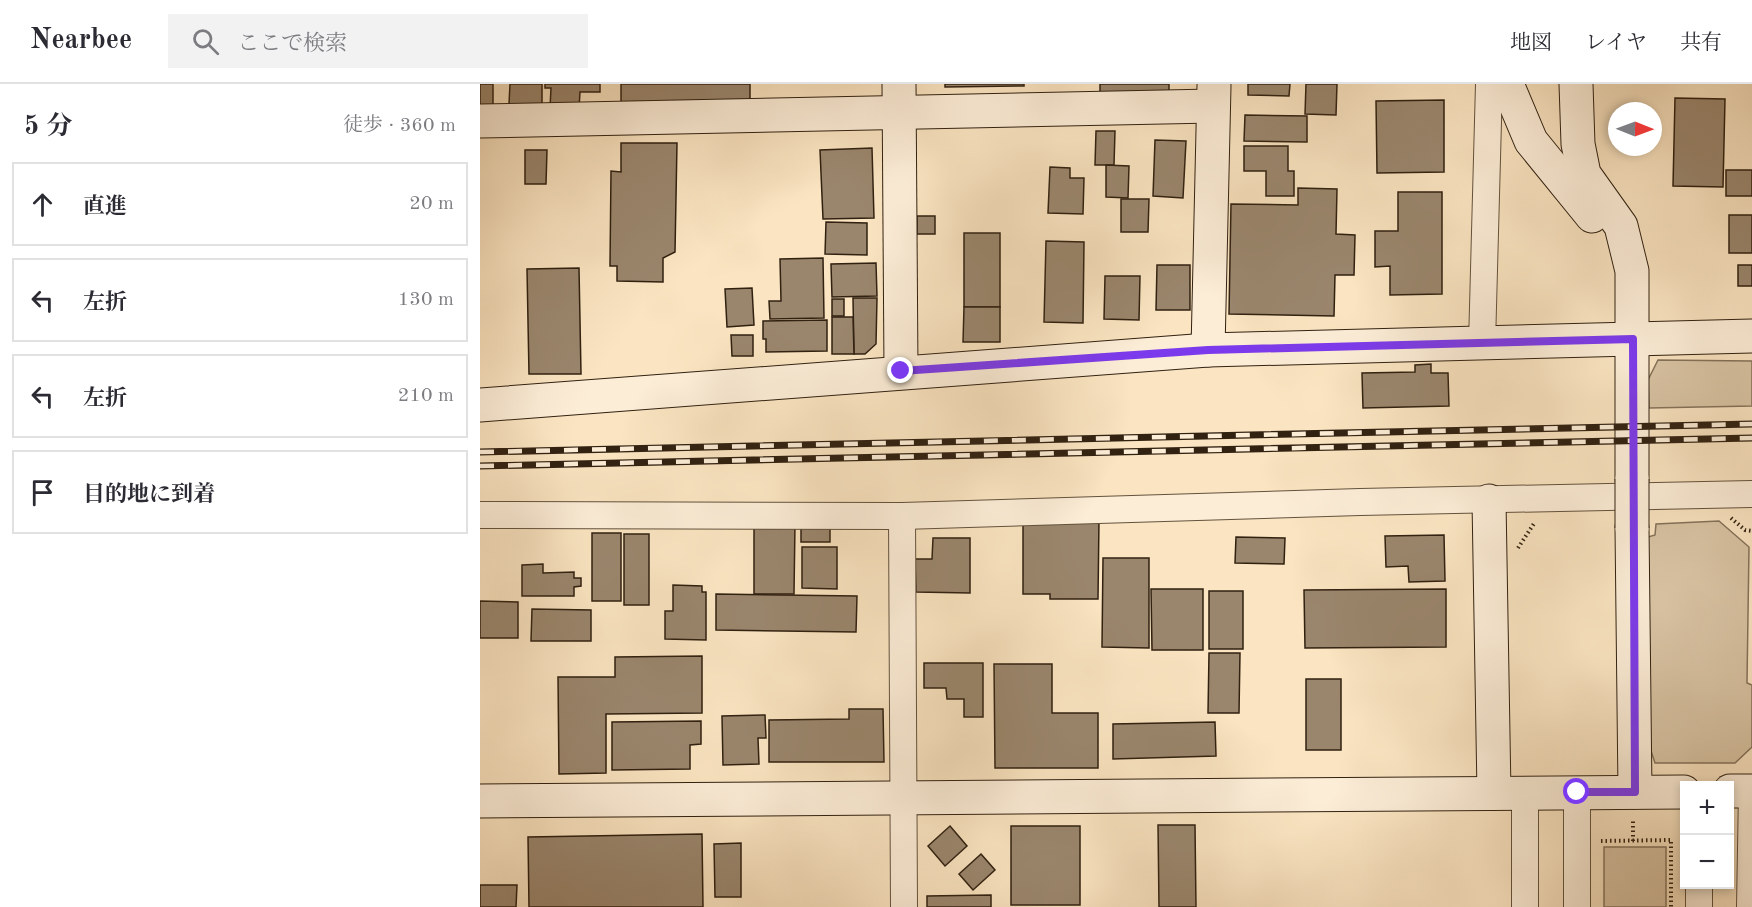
<!DOCTYPE html>
<html lang="ja">
<head>
<meta charset="utf-8">
<style>
	body { margin:0; font-family:"Old Standard TT","Noto Serif JP",serif; background:#f2f2f3; color:#2b2b33 }
	.controls { position:absolute; right:18px; bottom:18px; display:grid; overflow:hidden; border-radius:0px; box-shadow:0 3px 9px #0003 }
	.controls button { width:54px; height:54px; display:grid; place-items:center; padding:0; border:0; border-bottom:2px solid #e1e1e2; background:#fff; color:#2b2b33; font:30px sans-serif }
	.compass { position:absolute; left:1128px; top:18px; width:54px; height:54px; border-radius:50%; background:#fff; box-shadow:0 3px 9px #0003; rotate:91deg }
	.stop { position:absolute; width:18px; height:18px; margin:-14px; border:4px solid #7c3aed; border-radius:50%; background:#fff }
	.stop.end { background:#7c3aed; border-color:#fff; box-shadow:0 2px 6px #0008 }
	.list { margin:0; padding:0; list-style:none }
	h2 { display:flex; justify-content:space-between; align-items:center; height:78px; margin:0; padding:0 24px; font-size:26px }
	h2 small { font-size:20px; font-weight:400; color:#7c7c81 }
	.list li { display:grid; grid-template-columns:39px 1fr auto; gap:18px; align-items:center; box-sizing:border-box; height:84px; margin:0 12px 12px; padding:0 12px; border:2px solid #e1e1e2; border-radius:0px }
	.list b { display:block; font-size:22px; white-space:nowrap }
	.list em { font-size:20px; font-style:normal; color:#7c7c81 }
	.icon { flex:none; width:33px; height:33px; fill:none; stroke:currentColor; stroke-width:2; stroke-linecap:round; stroke-linejoin:round }
	.map { position:relative; flex:none; width:1272px; height:823px; overflow:hidden }
	header { display:flex; align-items:center; gap:36px; box-sizing:border-box; height:84px; padding:0 30px; background:#fff; border-bottom:2px solid #e1e1e2 }
	header strong { font-size:28px }
	nav { display:flex; gap:33px; margin-inline-start:auto; font-size:21px }
	.search { width:420px; height:54px; background:#f2f2f3; display:flex; align-items:center; gap:15px; box-sizing:border-box; padding:0 21px; border-radius:0px; color:#7c7c81; font-size:22px }
	main { display:flex }
	aside { flex:1; background:#fff }
	.map>svg:first-child { display:block }
	.green { fill:#d8c3a3; stroke:#84725a; stroke-width:1.5 }
	.building { fill:#9a866d; stroke:#312111; stroke-width:1.5 }
	.lines { fill:none; stroke-linecap:round; stroke-linejoin:round }
	.street-casing { stroke:#63523d; stroke-width:28 }
	.secondary-casing { stroke:#312111; stroke-width:35 }
	.path { stroke:#312111; stroke-width:4; stroke-dasharray:1.5 3; stroke-linecap:butt }
	.street { stroke:#fcedd7; stroke-width:26 }
	.secondary { stroke:#fcedd7; stroke-width:33 }
	.rail-casing { stroke:#312111; stroke-width:7 }
	.rail { stroke:#fcedd7; stroke-width:4.5; stroke-dasharray:14; stroke-linecap:butt }
	.secondary-bridge-casing { stroke:#312111; stroke-width:35; stroke-linecap:butt }
	.secondary-bridge { stroke:#fcedd7; stroke-width:33 }
	.route { stroke:#7c3aed; stroke-width:8 }
</style>
</head>
<body>
<header>
<strong>Nearbee</strong>
<div class="search"><svg class="icon" aria-label="search" viewBox="0 0 24 24"><circle cx="10" cy="10" r="6"/><path d="M15 15l6 6"/></svg>ここで検索</div>
<nav><a>地図</a><a>レイヤ</a><a>共有</a></nav>
</header>
<main>
<aside>
<h2>5 分<small>徒歩 · 360 m</small></h2>
<ul class="list">
<li><svg class="icon" aria-label="ahead" viewBox="0 0 24 24"><path d="M12 20V5M6 11l6-6 6 6"/></svg><div><b>直進</b></div><em>20 m</em></li>
<li><svg class="icon" aria-label="left" viewBox="0 0 24 24"><path d="M17 20v-9H6M10 6l-5 5 5 5"/></svg><div><b>左折</b></div><em>130 m</em></li>
<li><svg class="icon" aria-label="left" viewBox="0 0 24 24"><path d="M17 20v-9H6M10 6l-5 5 5 5"/></svg><div><b>左折</b></div><em>210 m</em></li>
<li><svg class="icon" aria-label="arrive" viewBox="0 0 24 24"><path d="M6 21V4h12l-3 4 3 4H6"/></svg><div><b>目的地に到着</b></div></li>
</ul>
</aside>
<div class="map">
<svg width="1272" height="823" viewBox="0 0 1272 823">
	<rect width="100%" height="100%" fill="#fae4c1"/>
	<filter id="stains"><feTurbulence type="fractalNoise" baseFrequency=".00333" numOctaves="4"/><feColorMatrix values="0 0 0 0 .2 0 0 0 0 .09 0 0 0 0 .02 0 0 0 .5 -.17"/></filter>
	<radialGradient id="worn" r=".72"><stop offset=".6" stop-color="#630" stop-opacity="0"/><stop offset="1" stop-color="#630" stop-opacity=".3"/></radialGradient>
	<g class="green">
		<polygon points="1178,276 1272,277 1272,322 1169,324 1168,296"/>
		<polygon points="1239,437 1269,463 1267,599 1272,601 1272,663 1255,679 1175,679 1169,661 1168,453 1175,451 1176,440"/>
		<rect x="1124" y="763" width="62" height="60"/>
	</g>
	<g class="building">
		<rect x="0" y="0" width="13" height="22"/>
		<polygon points="30,0 62,0 62,20 29,20"/>
		<polygon points="65,0 120,0 120,8 100,8 99,24 70,24 71,4 65,4"/>
		<polygon points="141,0 270,0 270,19 141,18"/>
		<polygon points="465,0 544,0 544,2 465,3"/>
		<polygon points="620,0 689,0 689,13 620,12"/>
		<polygon points="768,0 810,0 809,12 768,11"/>
		<polygon points="826,0 857,0 856,31 825,30"/>
		<polygon points="1195,14 1245,15 1243,103 1193,102"/>
		<polygon points="964,16 964,88 897,89 896,17"/>
		<polygon points="765,31 827,32 827,58 764,57"/>
		<polygon points="616,47 635,47 634,81 615,81"/>
		<polygon points="675,56 706,57 703,114 673,112"/>
		<polygon points="141,59 197,59 195,168 183,174 183,198 137,197 137,182 130,182 131,87 141,88"/>
		<polygon points="764,62 808,62 808,87 814,87 814,112 786,112 786,87 764,87"/>
		<polygon points="392,64 394,134 343,135 340,66"/>
		<polygon points="45,66 67,66 66,100 45,100"/>
		<polygon points="626,81 649,82 648,114 626,113"/>
		<polygon points="570,83 590,84 590,94 604,94 603,130 568,129"/>
		<rect x="1246" y="86" width="26" height="26"/>
		<polygon points="818,104 857,105 856,150 875,151 874,191 855,191 854,232 749,230 751,120 818,121"/>
		<polygon points="918,108 962,108 962,210 910,211 910,182 895,183 895,147 918,147"/>
		<polygon points="641,115 669,115 668,148 641,148"/>
		<rect x="1249" y="131" width="23" height="38"/>
		<rect x="437" y="132" width="18" height="18"/>
		<polygon points="346,138 387,139 387,171 345,170"/>
		<rect x="484" y="149" width="36" height="74"/>
		<polygon points="566,157 604,158 603,239 564,238"/>
		<polygon points="343,174 344,234 290,235 289,217 301,217 300,175"/>
		<polygon points="396,179 397,212 352,213 351,180"/>
		<polygon points="677,181 710,181 710,226 676,226"/>
		<rect x="1258" y="181" width="14" height="21"/>
		<polygon points="99,184 101,290 49,290 47,185"/>
		<polygon points="625,192 660,192 659,236 624,235"/>
		<polygon points="272,204 274,241 247,243 245,205"/>
		<polygon points="373,214 397,214 396,260 385,270 374,270"/>
		<rect x="352" y="215" width="12" height="17"/>
		<polygon points="484,223 520,223 520,258 483,258"/>
		<polygon points="352,233 373,233 374,270 352,270"/>
		<polygon points="347,236 347,267 286,268 286,255 283,255 283,237"/>
		<polygon points="251,251 273,251 273,272 252,272"/>
		<polygon points="951,280 951,289 968,289 969,322 883,324 882,289 935,288 935,281"/>
		<polygon points="543,435 619,436 618,515 570,515 570,510 543,510"/>
		<polygon points="274,439 315,440 314,510 274,510"/>
		<rect x="321" y="440" width="29" height="18"/>
		<rect x="112" y="449" width="29" height="68"/>
		<rect x="144" y="450" width="25" height="71"/>
		<polygon points="964,451 965,497 929,498 928,482 906,483 905,452"/>
		<polygon points="756,453 805,454 804,480 755,479"/>
		<polygon points="453,454 490,454 490,509 436,508 435,475 452,475"/>
		<polygon points="322,463 357,463 357,505 322,504"/>
		<polygon points="623,474 669,474 669,564 622,563"/>
		<polygon points="63,480 63,489 94,488 94,494 101,494 101,502 94,503 94,512 42,512 42,481"/>
		<polygon points="193,501 222,502 222,508 226,508 226,556 185,555 185,527 193,527"/>
		<polygon points="671,505 723,505 723,566 672,566"/>
		<polygon points="966,505 966,563 825,564 824,506"/>
		<rect x="729" y="507" width="34" height="58"/>
		<polygon points="236,510 377,512 376,548 236,546"/>
		<polygon points="0,517 38,518 38,554 0,554"/>
		<polygon points="52,525 111,526 111,557 51,557"/>
		<polygon points="729,569 760,569 759,629 728,629"/>
		<polygon points="222,572 222,629 126,630 126,689 79,690 78,593 135,593 135,573"/>
		<polygon points="444,579 503,579 503,633 484,633 484,615 467,615 466,604 444,604"/>
		<polygon points="514,580 572,580 572,629 618,629 618,684 515,684"/>
		<rect x="826" y="595" width="35" height="71"/>
		<polygon points="369,625 403,625 404,678 289,678 289,636 369,635"/>
		<polygon points="285,631 286,654 278,654 279,680 243,681 242,632"/>
		<polygon points="221,637 221,660 210,661 210,685 132,686 132,638"/>
		<polygon points="735,638 736,672 633,675 633,640"/>
		<polygon points="678,741 715,741 716,823 679,823"/>
		<polygon points="470,742 487,762 465,782 448,762"/>
		<rect x="531" y="742" width="69" height="79"/>
		<polygon points="222,750 223,823 49,823 48,753"/>
		<polygon points="261,759 261,813 235,813 234,760"/>
		<polygon points="501,770 515,786 493,806 479,790"/>
		<polygon points="0,801 37,801 36,823 0,823"/>
		<polygon points="511,811 511,823 447,823 447,812"/>
	</g>
	<g class="lines">
		<defs>
			<g id="street">
				<polyline points="1002,260 1009,0"/>
				<polyline points="0,431 422,432 880,418 1272,410"/>
				<polyline points="422,432 424,823"/>
				<polyline points="1045,823 1045,709"/>
				<polyline points="1097,823 1097,708"/>
				<polyline points="1219,823 1219,800"/>
				<polyline points="1270,823 1272,707"/>
			</g>
			<g id="secondary">
				<polyline points="419,0 421,287"/>
				<polyline points="1027,0 1051,57 1112,132"/>
				<polyline points="1096,0 1098,60 1104,90 1141,142 1152,187 1152,395"/>
				<polyline points="0,37 733,22"/>
				<polyline points="728,266 734,2"/>
				<polyline points="0,321 728,266 1272,252"/>
				<polyline points="1009,417 1014,709"/>
				<polyline points="1152,444 1155,708"/>
				<polyline points="1250,707 1272,707"/>
				<polyline points="0,717 1204,708"/>
			</g>
		</defs>
		<use href="#street" class="street-casing"/>
		<use href="#secondary" class="secondary-casing"/>
		<g class="path">
			<polyline points="1251,434 1265,446 1272,447"/>
			<polyline points="1038,464 1055,438"/>
			<polyline points="1121,757 1191,756 1191,823"/>
			<polyline points="1153,757 1153,736"/>
		</g>
		<use href="#street" class="street"/>
		<use href="#secondary" class="secondary"/>
		<defs>
			<g id="rail">
				<polyline points="0,368 1272,340"/>
				<polyline points="0,382 1272,354"/>
			</g>
		</defs>
		<use href="#rail" class="rail-casing"/>
		<use href="#rail" class="rail"/>
		<defs>
			<polyline id="secondary-bridge" points="1152,444 1152,395"/>
		</defs>
		<use href="#secondary-bridge" class="secondary-bridge-casing"/>
		<use href="#secondary-bridge" class="secondary-bridge"/>
	</g>
	<g class="lines">
		<polyline class="route" points="421,287 728,266 1153,255 1155,708 1097,708"/>
	</g>
	<rect width="100%" height="100%" filter="url(#stains)"/>
	<rect width="100%" height="100%" fill="url(#worn)"/>
</svg>
<div class="controls">
<button>+</button>
<button>−</button>
</div>
<svg class="compass" viewBox="-18 -18 36 36"><path d="M0-13l5 13h-10z" fill="#e53935"/><path d="M0 13l5-13h-10z" fill="#7c7c81"/></svg>
<div class="stop" style="left:1097px;top:708px"></div>
<div class="stop end" style="left:421px;top:287px"></div>
</div>
</main>
</body>
</html>
